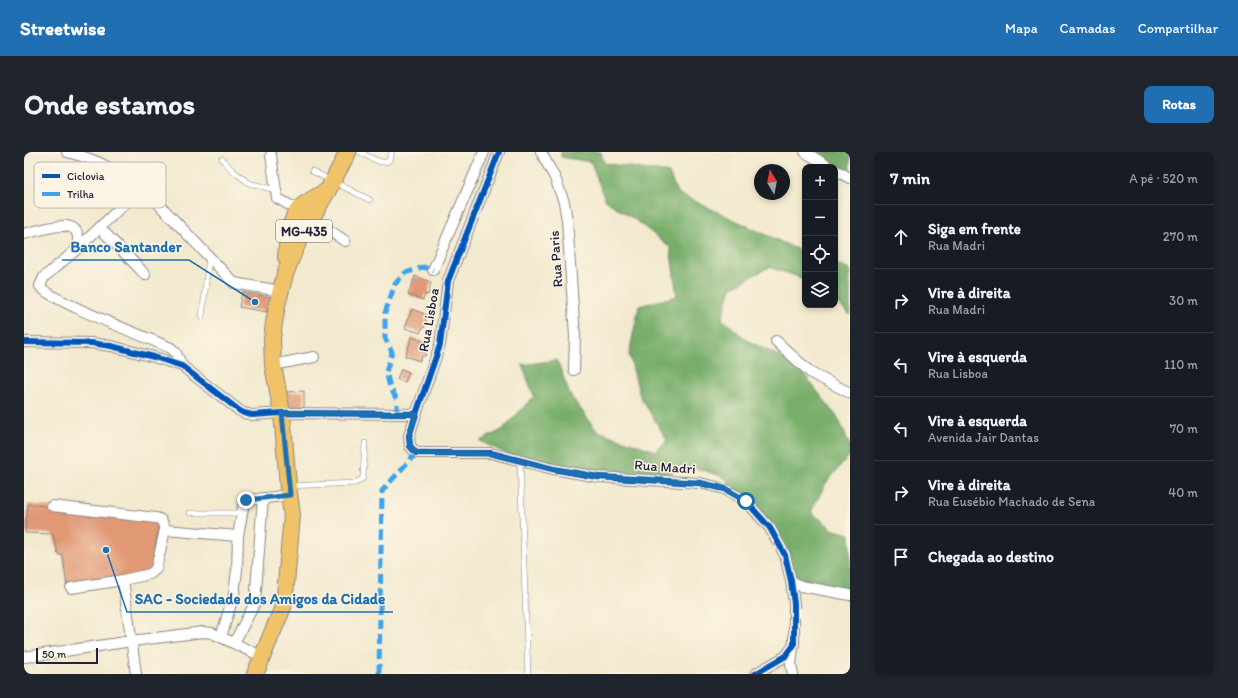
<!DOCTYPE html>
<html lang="pt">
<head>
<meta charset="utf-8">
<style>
	body { margin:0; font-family:Itim,sans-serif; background:#20242c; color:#f1f3f6 }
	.controls { position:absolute; right:12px; top:12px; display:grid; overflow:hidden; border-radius:8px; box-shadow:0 2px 6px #0003 }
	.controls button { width:36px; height:36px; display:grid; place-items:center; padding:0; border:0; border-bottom:1px solid #363941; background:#171b24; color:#f1f3f6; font:20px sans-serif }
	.compass { position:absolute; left:730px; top:12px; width:36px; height:36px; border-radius:50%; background:#171b24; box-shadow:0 2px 6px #0003; rotate:350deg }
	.scale { position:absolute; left:12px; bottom:10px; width:62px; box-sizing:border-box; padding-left:4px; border:2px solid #22223b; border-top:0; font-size:11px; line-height:14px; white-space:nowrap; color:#22223b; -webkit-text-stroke:3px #fcf5e5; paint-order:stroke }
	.stop { position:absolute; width:12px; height:12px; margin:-9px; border:3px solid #1f6fb2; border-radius:50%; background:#fff }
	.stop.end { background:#1f6fb2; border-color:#fff; box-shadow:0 1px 4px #0008 }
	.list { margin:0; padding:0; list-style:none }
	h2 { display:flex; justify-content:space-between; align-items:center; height:52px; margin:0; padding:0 16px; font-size:17px }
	h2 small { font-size:13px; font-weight:400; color:#9ea1a6 }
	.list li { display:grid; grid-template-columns:26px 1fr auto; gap:12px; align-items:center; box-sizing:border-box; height:64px; padding:0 16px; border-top:1px solid #363941 }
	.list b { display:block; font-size:15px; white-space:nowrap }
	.list p { margin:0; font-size:13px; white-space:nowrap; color:#9ea1a6 }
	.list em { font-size:13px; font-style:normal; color:#9ea1a6 }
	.icon { flex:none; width:22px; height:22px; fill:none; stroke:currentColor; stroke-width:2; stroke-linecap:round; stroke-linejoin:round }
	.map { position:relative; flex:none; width:826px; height:522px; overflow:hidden; border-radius:8px }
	header { display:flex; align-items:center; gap:24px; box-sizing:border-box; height:56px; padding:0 20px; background:#1f6fb2; color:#fff }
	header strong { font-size:19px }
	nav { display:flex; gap:22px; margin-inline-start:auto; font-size:14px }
	.intro { display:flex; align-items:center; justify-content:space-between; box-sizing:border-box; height:96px; padding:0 24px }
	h1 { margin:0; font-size:28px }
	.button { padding:10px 18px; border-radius:8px; background:#1f6fb2; color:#fff; font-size:14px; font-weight:700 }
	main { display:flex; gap:24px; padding:0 24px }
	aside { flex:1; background:#171b24; border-radius:8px; box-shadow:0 2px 6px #0003 }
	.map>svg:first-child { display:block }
	.forest { fill:#78ae6a; stroke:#4d6852 }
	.building { fill:#e19874 }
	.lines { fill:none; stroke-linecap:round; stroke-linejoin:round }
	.lane-casing { stroke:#8a8684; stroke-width:6 }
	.street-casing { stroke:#8a8684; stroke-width:12 }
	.primary-casing { stroke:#8a8684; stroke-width:18 }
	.lane { stroke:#fff; stroke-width:5 }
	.street { stroke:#fff; stroke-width:10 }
	.primary { stroke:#f1c369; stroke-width:16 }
	.quiet { stroke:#3ea2ec; stroke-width:5; stroke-dasharray:10 5; stroke-linecap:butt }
	.cycleway-casing { stroke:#fcf5e5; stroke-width:8 }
	.cycleway { stroke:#0057b8; stroke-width:6 }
	.route { stroke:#1f6fb2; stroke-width:5 }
	.labels { text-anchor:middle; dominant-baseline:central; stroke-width:3; stroke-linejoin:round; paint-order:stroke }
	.shield { fill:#fcf5e5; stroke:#63616e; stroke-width:1 }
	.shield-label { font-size:13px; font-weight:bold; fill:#22223b }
	.street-label { font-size:14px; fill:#22223b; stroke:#fcf5e5 }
	.key { fill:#fcf5e5; stroke:#bbb6b2; stroke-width:1 }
	.key-label { font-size:11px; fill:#22223b }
	.leader { fill:none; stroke:#1f6fb2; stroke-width:1.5 }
	.callout-dot { fill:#1f6fb2; stroke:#fcf5e5; stroke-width:1.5 }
	.callout-label { font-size:15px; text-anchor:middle; font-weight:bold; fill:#1f6fb2; stroke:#fcf5e5; stroke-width:3; stroke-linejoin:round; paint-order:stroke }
</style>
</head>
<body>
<header>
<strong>Streetwise</strong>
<nav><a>Mapa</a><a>Camadas</a><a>Compartilhar</a></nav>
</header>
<div class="intro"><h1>Onde estamos</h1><a class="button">Rotas</a></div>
<main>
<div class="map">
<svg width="826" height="522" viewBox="0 0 826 522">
	<rect width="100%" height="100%" fill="#fcf5e5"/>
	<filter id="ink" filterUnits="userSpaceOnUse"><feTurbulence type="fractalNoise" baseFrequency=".025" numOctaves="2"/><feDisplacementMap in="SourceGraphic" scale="8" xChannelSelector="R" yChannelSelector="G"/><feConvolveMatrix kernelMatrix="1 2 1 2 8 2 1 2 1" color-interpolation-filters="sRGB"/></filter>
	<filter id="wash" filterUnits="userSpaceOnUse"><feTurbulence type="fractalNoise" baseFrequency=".012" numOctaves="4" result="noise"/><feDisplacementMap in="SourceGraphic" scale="16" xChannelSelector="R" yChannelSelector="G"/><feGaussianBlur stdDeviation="0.9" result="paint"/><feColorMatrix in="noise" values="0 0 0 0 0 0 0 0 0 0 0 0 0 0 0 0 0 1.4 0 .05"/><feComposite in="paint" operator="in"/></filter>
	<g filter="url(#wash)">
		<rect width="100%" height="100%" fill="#f2e9ce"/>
		<g class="forest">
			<polygon points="537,0 577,0 580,11 645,21 653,41 781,101 781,127 745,115 707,136 698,167 724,189 772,212 814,266 826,294 826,303 802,331 787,360 810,378 826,382 826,443 776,435 762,394 700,325 669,315 636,323 567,321 485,303 456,289 478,278 510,244 498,213 533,208 546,243 573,279 632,299 643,288 616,244 605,202 615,154 653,144 646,95 614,70 581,48 567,10 537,5"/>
			<polygon points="774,0 826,0 826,28 785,8"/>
			<polygon points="811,112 826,118 826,163 811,149"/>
		</g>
		<g id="blocks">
			<g class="building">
				<polygon points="391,124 407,130 404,143 401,142 399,148 384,143"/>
				<polygon points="218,140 246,145 243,160 215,155"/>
				<polygon points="388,157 403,163 401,168 403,169 400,176 398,176 396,181 381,176"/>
				<polygon points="388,185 403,191 402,196 403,197 401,204 398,204 396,209 381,204"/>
				<polygon points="377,217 385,220 381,230 373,227"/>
				<polygon points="280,239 280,259 265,260 262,240"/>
				<polygon points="4,352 135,368 129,411 125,421 43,436 39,404 34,402 29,382 1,381"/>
			</g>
		</g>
	</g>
	<g filter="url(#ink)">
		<use href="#blocks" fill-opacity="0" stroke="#8a8684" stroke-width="1"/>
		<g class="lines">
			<defs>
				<g id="lane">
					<path d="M336,0C343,3 357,14 364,9C366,7 367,3 368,0"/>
					<polyline points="198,7 208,18 225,31 251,38"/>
					<polyline points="288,19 346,48"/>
					<polyline points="178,165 185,105"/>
					<polyline points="496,309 504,522"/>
					<polyline points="265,334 332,331 339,326 341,291"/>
					<polyline points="166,361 217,361"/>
				</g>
				<g id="street">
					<path d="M43,0C80,9 101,23 130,47L210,131L257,139"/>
					<polyline points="517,0 531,26 540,50 543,68 551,184 550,218"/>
					<polyline points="781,0 805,15"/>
					<polyline points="247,3 253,46 274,58"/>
					<polyline points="811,18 826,26"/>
					<path d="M117,36L52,98L20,125L16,134C22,147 127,187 147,196L152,201L158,214"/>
					<polyline points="287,66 321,89"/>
					<polyline points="76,76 116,117 121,123"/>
					<path d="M0,82C20,77 64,60 52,98"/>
					<polyline points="409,118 460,0"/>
					<polyline points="752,189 787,221 826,241"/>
					<polyline points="0,190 67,191 87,194 130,205 158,214 216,259 220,261 228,263 258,261 392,262 416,193 424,129 475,0"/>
					<polyline points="249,213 290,205"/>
					<polyline points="392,262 385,284 386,294 392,301 467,301 529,317 574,325 676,331 701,337 722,349 746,376 761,403 767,429 770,452 770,493 762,504 731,522"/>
					<path d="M28,354L132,366C139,367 139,372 141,378"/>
					<polyline points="99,428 112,522"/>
					<polyline points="767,429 777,434 826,443"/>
					<polyline points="47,436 99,428 126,422 132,417 141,378 214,384"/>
					<polyline points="197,485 210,442 213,418 214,384 220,350 225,348 266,343"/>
					<polyline points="210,491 231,451 239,346"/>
					<polyline points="0,505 108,489 179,480 188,481 239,505"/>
					<polyline points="769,522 767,513 769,495"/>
				</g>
				<g id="primary">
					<path d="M262,105C263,90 265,70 274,58C281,50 292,45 301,40"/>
					<polyline points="231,522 259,455 261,443 268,363 264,334 258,261 249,213 248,187 250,171 253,153 261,122 269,102 276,86 304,38 324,0"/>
				</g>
			</defs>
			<use href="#lane" class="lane-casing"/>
			<use href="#street" class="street-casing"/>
			<use href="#primary" class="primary-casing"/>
			<use href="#lane" class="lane"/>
			<use href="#street" class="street"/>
			<use href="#primary" class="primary"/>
			<g class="quiet">
				<polyline points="373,262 373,248 366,235 362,220 368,200 361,186 361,161 371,132 381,121 399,115 409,118"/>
				<polyline points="355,522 358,339 392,301"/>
			</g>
			<defs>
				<g id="cycleway">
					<polyline points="0,190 67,191 87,194 130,205 158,214 216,259 220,261 228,263 258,261 392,262 416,193 424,129 475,0"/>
					<polyline points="392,262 385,284 386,294 392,301 467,301 529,317 574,325 676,331 701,337 722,349 746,376 761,403 767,429 770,452 770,493 762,504 731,522"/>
				</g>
			</defs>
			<use href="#cycleway" class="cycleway-casing"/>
			<use href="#cycleway" class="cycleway"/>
		</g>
	</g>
	<g class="lines" filter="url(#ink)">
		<polyline class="route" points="222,348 266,343 258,261 392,262 385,284 386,294 392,301 467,302 529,317 574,325 676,331 702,337 722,349"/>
	</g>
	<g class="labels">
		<rect class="shield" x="252" y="68" width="56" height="22" rx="3"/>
		<g class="shield-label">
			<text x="280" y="79">MG-435</text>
		</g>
		<g class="street-label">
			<text transform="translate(532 107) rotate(-94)">Rua Paris</text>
			<text transform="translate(405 168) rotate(-80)">Rua Lisboa</text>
			<text transform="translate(641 315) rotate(4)">Rua Madri</text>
		</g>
	</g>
	<rect x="10" y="10" width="132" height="46" rx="6" class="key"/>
	<rect x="18" y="22" width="18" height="4" fill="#0057b8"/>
	<rect x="18" y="40" width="18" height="4" fill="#3ea2ec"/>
	<g class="key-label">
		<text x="43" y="28">Ciclovia</text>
		<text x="43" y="46">Trilha</text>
	</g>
	<path class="leader" d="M231 150L165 108H38M82 398L103 460H369"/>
	<g class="callout-dot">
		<circle cx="231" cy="150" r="4"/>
		<circle cx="82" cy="398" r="4"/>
	</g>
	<g class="callout-label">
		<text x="102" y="100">Banco Santander</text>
		<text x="236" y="452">SAC - Sociedade dos Amigos da Cidade</text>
	</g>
</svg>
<div class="controls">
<button>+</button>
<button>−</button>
<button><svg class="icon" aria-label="locate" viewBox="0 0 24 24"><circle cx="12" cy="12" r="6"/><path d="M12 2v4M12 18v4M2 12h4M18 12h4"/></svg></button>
<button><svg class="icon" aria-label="layers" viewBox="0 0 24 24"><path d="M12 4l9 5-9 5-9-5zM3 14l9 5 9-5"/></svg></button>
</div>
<svg class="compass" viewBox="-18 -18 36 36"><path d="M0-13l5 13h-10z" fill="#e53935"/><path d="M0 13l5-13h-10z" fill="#9ea1a6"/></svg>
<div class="scale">50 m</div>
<div class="stop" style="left:722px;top:349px"></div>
<div class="stop end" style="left:222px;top:348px"></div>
</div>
<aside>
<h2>7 min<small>A pé · 520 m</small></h2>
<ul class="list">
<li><svg class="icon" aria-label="ahead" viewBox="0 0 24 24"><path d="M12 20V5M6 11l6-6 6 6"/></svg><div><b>Siga em frente</b><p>Rua Madri</p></div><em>270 m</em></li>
<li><svg class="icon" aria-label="right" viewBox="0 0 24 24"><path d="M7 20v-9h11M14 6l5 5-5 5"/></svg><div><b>Vire à direita</b><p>Rua Madri</p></div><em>30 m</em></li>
<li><svg class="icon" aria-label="left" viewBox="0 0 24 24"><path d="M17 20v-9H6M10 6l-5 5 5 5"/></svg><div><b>Vire à esquerda</b><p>Rua Lisboa</p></div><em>110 m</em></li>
<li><svg class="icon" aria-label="left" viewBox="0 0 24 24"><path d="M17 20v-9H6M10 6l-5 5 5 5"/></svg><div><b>Vire à esquerda</b><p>Avenida Jair Dantas</p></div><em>70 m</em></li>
<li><svg class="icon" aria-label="right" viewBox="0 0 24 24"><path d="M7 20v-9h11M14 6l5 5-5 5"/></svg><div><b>Vire à direita</b><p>Rua Eusébio Machado de Sena</p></div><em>40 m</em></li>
<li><svg class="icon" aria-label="arrive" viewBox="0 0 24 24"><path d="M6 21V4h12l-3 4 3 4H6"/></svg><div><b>Chegada ao destino</b></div></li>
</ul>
</aside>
</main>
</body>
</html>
